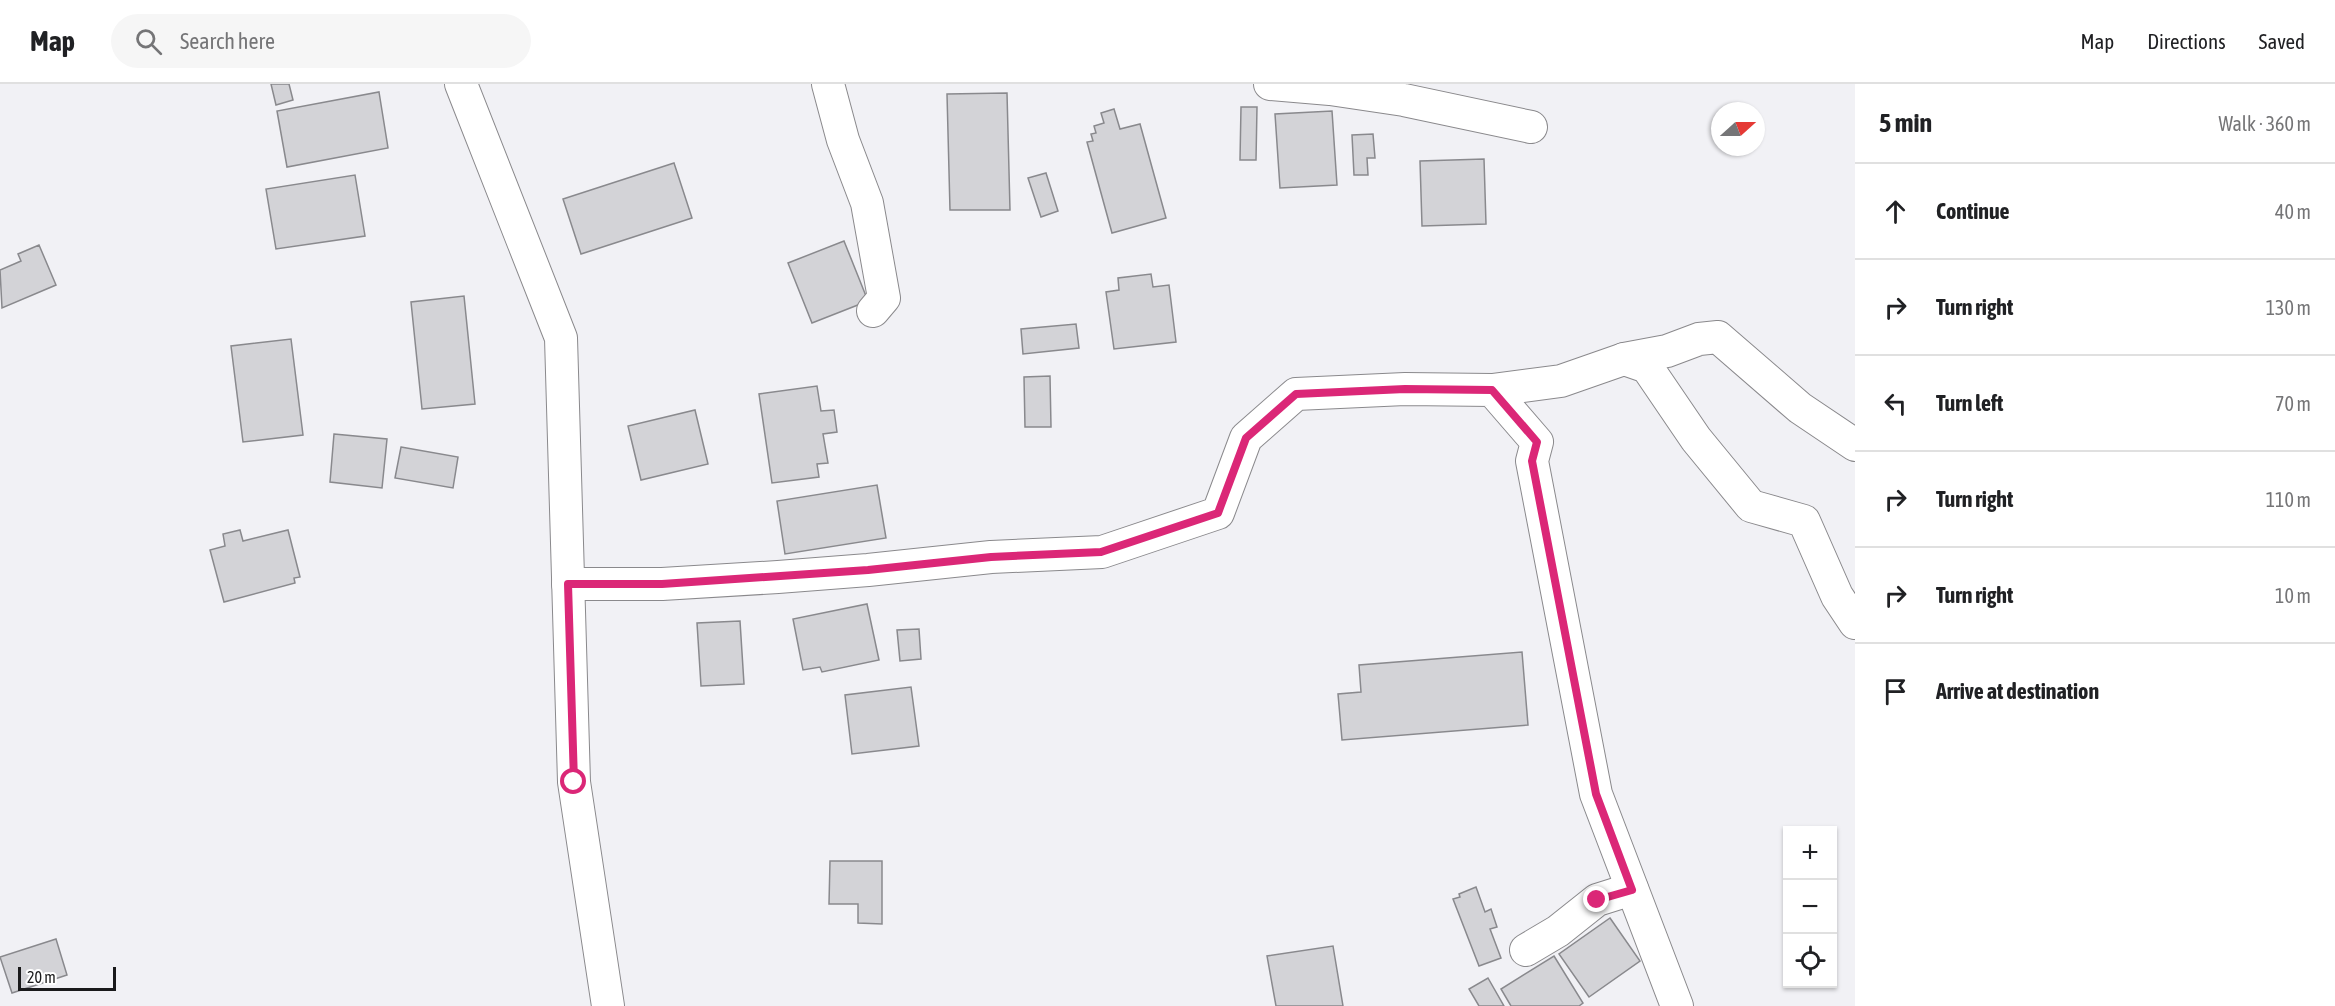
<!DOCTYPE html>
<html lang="en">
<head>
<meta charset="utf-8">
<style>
	body { margin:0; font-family:"Asap Condensed",sans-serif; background:#f6f6f6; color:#202124 }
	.controls { position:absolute; right:18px; bottom:18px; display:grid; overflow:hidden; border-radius:0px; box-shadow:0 2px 4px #0004 }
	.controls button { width:54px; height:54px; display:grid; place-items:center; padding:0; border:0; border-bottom:2px solid #e0e0e0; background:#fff; color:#202124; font:30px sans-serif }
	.compass { position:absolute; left:1711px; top:18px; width:54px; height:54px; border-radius:50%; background:#fff; box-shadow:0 2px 4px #0004; rotate:69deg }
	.scale { position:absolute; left:18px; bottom:15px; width:98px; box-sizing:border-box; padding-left:6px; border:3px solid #1a1a1b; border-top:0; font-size:16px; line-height:21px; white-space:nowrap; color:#1a1a1b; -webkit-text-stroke:4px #fff; paint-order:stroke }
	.stop { position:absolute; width:18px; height:18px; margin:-14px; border:4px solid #db2777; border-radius:50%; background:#fff }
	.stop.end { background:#db2777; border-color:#fff; box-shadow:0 2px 6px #0008 }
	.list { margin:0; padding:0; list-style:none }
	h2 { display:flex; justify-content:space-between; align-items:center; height:78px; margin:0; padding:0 24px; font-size:26px }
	h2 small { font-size:20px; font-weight:400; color:#757577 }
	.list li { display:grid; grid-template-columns:39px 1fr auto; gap:18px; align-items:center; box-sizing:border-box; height:96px; padding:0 24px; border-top:2px solid #e0e0e0 }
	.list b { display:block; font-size:22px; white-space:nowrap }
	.list em { font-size:20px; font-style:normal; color:#757577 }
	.icon { flex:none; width:33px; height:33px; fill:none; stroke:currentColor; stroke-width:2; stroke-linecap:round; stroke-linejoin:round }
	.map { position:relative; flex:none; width:1855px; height:922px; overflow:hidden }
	header { display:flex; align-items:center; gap:36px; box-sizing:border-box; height:84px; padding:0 30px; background:#fff; border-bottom:2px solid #e0e0e0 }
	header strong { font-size:28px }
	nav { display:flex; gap:33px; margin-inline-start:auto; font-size:21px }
	.search { width:420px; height:54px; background:#f6f6f6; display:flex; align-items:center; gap:15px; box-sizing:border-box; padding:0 21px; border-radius:33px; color:#757577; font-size:22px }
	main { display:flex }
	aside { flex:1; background:#fff }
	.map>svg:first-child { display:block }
	.building { fill:#d3d3d7; stroke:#89898d; stroke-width:1.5 }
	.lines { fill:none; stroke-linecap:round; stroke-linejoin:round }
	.minor-casing { stroke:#8a898c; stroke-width:34 }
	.minor { stroke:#fff; stroke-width:32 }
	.route { stroke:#db2777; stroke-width:8 }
</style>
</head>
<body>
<header>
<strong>Map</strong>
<div class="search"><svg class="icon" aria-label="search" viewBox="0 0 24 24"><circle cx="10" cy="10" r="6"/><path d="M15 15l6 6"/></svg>Search here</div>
<nav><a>Map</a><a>Directions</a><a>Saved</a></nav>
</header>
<main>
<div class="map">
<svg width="1855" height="922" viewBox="0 0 1855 922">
	<rect width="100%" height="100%" fill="#f1f1f5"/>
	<g class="building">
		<polygon points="271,0 289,0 293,16 276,21"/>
		<polygon points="379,8 388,64 287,83 277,27"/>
		<polygon points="1007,9 1010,126 950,126 947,10"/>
		<polygon points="1241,23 1257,23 1256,76 1240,76"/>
		<polygon points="1114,25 1120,45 1140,40 1166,134 1112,149 1087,58 1093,57 1091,50 1096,49 1094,42 1104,39 1101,29"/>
		<polygon points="1332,27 1337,101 1280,104 1275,30"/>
		<polygon points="1373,50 1375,74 1367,74 1368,91 1354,91 1352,51"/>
		<polygon points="1484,75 1486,140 1422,142 1420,77"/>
		<polygon points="674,79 692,134 581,170 563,115"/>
		<polygon points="1046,89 1058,127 1041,133 1028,94"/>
		<polygon points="355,91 365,152 276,165 266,105"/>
		<polygon points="844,157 868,217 812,239 788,179"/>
		<polygon points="39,161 56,201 2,224 0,186 21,177 18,170"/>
		<polygon points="1151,190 1153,203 1169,201 1176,258 1114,265 1106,208 1119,206 1118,194"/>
		<polygon points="464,212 475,320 422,325 411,218"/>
		<polygon points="1076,240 1079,264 1023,270 1021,245"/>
		<polygon points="291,255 303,351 243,358 231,262"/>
		<polygon points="1050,292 1051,343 1025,343 1024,293"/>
		<polygon points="817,302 821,327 834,326 837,348 823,350 828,379 817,380 819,393 772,399 759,310"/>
		<polygon points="695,326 708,380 641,396 628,342"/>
		<polygon points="334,350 387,355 382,404 330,398"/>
		<polygon points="401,363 458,373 453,404 395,394"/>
		<polygon points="877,401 886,454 785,470 777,417"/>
		<polygon points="240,446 243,457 288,446 300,493 294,494 295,499 224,518 210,466 225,462 223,450"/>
		<polygon points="867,520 879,576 822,588 820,583 803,586 793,535"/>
		<polygon points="740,537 744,600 701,602 697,539"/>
		<polygon points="919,545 921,575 900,577 897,546"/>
		<polygon points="1522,568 1528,641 1342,656 1338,610 1361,608 1359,581"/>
		<polygon points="911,603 919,662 852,670 845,611"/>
		<polygon points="830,777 882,777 882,840 858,839 858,820 829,820"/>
		<polygon points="1476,803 1485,828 1491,825 1497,843 1490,845 1501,874 1479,882 1453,815 1460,813 1459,810"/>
		<polygon points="1610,834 1640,877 1589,913 1559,870"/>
		<polygon points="56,855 67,891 12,909 0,873"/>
		<polygon points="1333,862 1343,922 1276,922 1267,872"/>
		<polygon points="1554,872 1583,919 1579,922 1511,922 1501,905"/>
		<polygon points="1488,894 1504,922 1479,922 1469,905"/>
	</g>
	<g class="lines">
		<defs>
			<g id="minor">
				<polyline points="461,0 561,254 574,698 608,922"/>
				<polyline points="828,0 843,56 867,119 884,214 873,227"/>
				<polyline points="1270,0 1330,5 1404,16 1531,43"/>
				<polyline points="1624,275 1667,267 1699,255 1718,253 1800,324 1855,361"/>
				<polyline points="1492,306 1561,297 1624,275 1647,283 1696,355 1751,422 1804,437 1837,512 1855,539"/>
				<polyline points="568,500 662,500 778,493 868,486 991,473 1102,468 1218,429 1246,354 1296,310 1405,305 1492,306 1537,358 1532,377 1596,710 1677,922"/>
				<polyline points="1526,866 1558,847 1597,816 1632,805"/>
			</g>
		</defs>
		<use href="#minor" class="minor-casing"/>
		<use href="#minor" class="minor"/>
	</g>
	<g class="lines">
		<polyline class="route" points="574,698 568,500 662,500 868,486 991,473 1101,468 1218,429 1246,354 1296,310 1405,305 1492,306 1537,358 1532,377 1596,710 1632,806 1597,816"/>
	</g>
</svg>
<div class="controls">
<button>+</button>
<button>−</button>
<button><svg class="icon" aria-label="locate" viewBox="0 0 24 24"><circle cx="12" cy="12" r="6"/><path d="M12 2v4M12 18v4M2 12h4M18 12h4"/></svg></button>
</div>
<svg class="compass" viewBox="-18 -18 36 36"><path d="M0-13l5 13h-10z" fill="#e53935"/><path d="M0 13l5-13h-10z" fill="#757577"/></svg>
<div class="scale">20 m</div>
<div class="stop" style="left:574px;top:698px"></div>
<div class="stop end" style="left:1597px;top:816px"></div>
</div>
<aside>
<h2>5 min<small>Walk · 360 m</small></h2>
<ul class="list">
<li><svg class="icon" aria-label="ahead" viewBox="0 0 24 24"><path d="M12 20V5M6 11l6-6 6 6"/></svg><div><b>Continue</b></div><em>40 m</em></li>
<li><svg class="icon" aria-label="right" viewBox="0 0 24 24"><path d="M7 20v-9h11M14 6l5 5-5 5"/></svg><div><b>Turn right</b></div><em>130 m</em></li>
<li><svg class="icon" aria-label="left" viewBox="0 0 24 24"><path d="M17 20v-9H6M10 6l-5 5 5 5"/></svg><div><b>Turn left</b></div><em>70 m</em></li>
<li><svg class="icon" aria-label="right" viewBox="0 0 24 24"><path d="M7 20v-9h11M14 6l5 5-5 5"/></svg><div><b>Turn right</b></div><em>110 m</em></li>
<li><svg class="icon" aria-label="right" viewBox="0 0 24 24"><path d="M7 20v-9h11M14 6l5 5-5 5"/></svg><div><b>Turn right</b></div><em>10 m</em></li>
<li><svg class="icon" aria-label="arrive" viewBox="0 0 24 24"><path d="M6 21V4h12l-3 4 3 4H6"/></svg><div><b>Arrive at destination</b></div></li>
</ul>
</aside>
</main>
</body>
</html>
